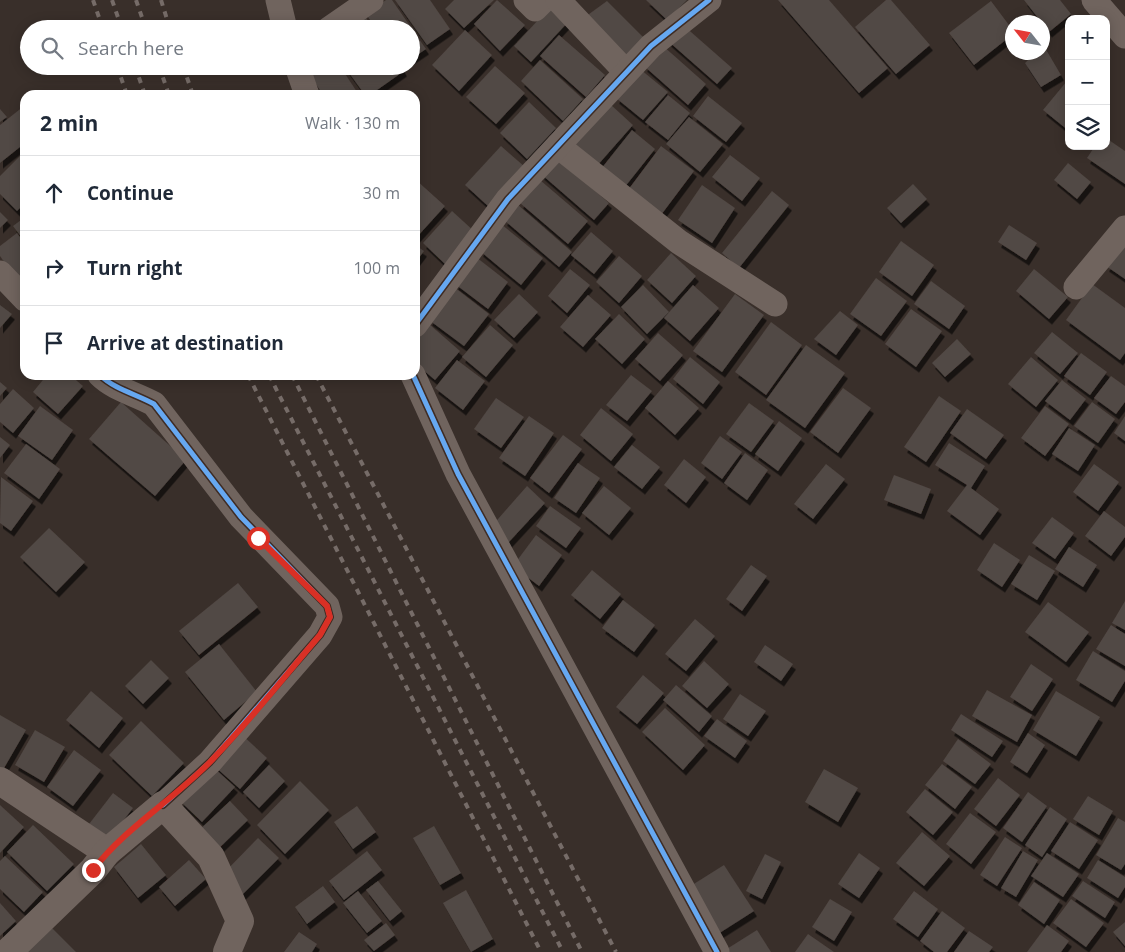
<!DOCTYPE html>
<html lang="en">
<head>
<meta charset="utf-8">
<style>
	body { margin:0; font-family:"Open Sans",sans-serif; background:#f2f2f3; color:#1f2937 }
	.controls { position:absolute; right:15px; top:15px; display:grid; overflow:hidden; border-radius:10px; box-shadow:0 2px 12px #0003 }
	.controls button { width:45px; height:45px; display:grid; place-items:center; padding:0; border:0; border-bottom:1px solid #e0e1e3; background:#fff; color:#1f2937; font:25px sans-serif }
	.compass { position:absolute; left:1005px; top:15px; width:45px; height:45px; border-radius:50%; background:#fff; box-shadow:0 2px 12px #0003; rotate:301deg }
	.stop { position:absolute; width:15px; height:15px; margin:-11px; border:4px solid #d93025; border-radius:50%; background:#fff }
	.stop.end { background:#d93025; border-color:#fff; box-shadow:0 1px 5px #0008 }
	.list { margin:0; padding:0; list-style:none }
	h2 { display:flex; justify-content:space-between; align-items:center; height:65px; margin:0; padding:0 20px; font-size:21px }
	h2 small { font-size:16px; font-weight:400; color:#747a83 }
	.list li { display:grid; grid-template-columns:32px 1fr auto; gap:15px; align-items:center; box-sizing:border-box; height:75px; padding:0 20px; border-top:1px solid #e0e1e3 }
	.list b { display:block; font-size:19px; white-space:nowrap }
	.list em { font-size:16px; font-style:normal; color:#747a83 }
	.icon { flex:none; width:28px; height:28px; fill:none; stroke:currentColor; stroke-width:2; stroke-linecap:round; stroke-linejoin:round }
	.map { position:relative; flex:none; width:1125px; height:952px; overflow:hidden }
	.search { position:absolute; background:#fff; box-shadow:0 2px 12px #0003; left:20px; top:20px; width:400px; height:55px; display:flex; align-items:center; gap:12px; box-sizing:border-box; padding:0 18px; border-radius:28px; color:#747a83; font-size:19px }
	.panel { position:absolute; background:#fff; box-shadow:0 2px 12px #0003; left:20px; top:90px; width:400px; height:290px; border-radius:15px }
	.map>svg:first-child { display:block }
	.building { fill:#514844; filter:url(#shadow) }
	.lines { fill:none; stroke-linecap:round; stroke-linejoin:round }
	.minor { stroke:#70645e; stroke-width:25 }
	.tertiary { stroke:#70645e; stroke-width:28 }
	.rail { stroke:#766c68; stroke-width:4; stroke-dasharray:6 6; stroke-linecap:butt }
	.cycleway-casing { stroke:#3f2c24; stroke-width:8 }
	.cycleway { stroke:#66a8f1; stroke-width:5 }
	.route { stroke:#d93025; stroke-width:6 }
</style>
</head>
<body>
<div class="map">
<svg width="1125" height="952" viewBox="0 0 1125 952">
	<defs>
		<filter id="shadow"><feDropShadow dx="3" dy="5.5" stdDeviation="0" flood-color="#0009"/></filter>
	</defs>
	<rect width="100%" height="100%" fill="#392f2a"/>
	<g class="building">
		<polygon points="386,0 392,0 426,49 411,59 411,29 376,29 366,14"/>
		<polygon points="395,0 430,0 450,29 427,45"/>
		<polygon points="454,0 494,0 464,28 445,9"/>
		<polygon points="497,0 525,25 500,51 474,24"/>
		<polygon points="646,0 687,0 667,20"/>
		<polygon points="778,0 829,0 888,68 859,93"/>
		<polygon points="886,0 891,0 930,45 896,74 855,27"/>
		<polygon points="1024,0 1060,0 1071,14 1049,32"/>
		<polygon points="607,1 645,39 629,63 585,17"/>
		<polygon points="991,1 1012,29 1012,35 974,65 949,33"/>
		<polygon points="552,5 569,21 531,62 514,46"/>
		<polygon points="364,15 374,29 346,29"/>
		<polygon points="683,25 732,68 717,84 668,41"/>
		<polygon points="465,30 492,55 459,91 432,65"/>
		<polygon points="559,35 605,75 586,97 540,56"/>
		<polygon points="662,45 706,84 688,105 644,66"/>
		<polygon points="1044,46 1061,75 1041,87 1025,63 1036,52 1042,52"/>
		<polygon points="540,60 583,99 563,121 521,81"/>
		<polygon points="307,66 340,66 357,92 353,95 323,95 305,67"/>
		<polygon points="344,66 401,66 404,71 370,95 365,95"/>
		<polygon points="495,66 525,93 496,124 466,97"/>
		<polygon points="640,69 668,92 643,120 616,98"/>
		<polygon points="1067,81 1069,82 1069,131 1043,110"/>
		<polygon points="668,95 690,113 668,140 645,122"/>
		<polygon points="708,96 742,123 726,142 693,116"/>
		<polygon points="529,102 556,128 527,159 500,133"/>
		<polygon points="610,104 633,125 596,167 573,146"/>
		<polygon points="24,106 25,143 0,163 0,125"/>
		<polygon points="0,109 7,117 0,122"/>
		<polygon points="689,117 723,144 700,172 666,144"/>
		<polygon points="632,130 655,149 620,193 597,174"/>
		<polygon points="1106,138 1125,151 1125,184 1087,158 1095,146 1106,146"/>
		<polygon points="501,146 525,167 489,207 465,185"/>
		<polygon points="661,146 694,171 658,219 625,194"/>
		<polygon points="22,154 25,156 25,203 17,211 0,194 0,176"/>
		<polygon points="730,155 760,178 742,201 712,177"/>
		<polygon points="556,157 609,203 594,220 541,174"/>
		<polygon points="1068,163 1091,182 1077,199 1054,180"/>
		<polygon points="415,179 445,206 416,238 415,236"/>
		<polygon points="540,180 588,221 568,244 520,203"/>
		<polygon points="913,184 927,199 901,223 887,208"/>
		<polygon points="702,185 735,208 712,243 678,220"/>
		<polygon points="772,191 789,205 739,268 722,253"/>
		<polygon points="517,204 572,252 559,267 504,220"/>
		<polygon points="452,211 475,232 445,264 423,243"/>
		<polygon points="0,212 8,220 0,228"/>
		<polygon points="25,217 25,242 13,226"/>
		<polygon points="501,224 543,258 521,285 480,251"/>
		<polygon points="1009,225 1037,243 1026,260 998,242"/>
		<polygon points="591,232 613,251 594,274 571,255"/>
		<polygon points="17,233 25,244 25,292 0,256 0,246"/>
		<polygon points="1125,238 1125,279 1106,266"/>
		<polygon points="901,241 934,265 912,296 879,272"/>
		<polygon points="415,245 424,251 415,263"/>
		<polygon points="671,253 696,276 672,303 647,280"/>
		<polygon points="619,256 642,276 619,303 596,282"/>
		<polygon points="476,257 508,282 488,309 455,284"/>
		<polygon points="570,269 590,285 567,313 548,296"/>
		<polygon points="1034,269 1068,297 1049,319 1016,291"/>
		<polygon points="876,278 907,301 881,336 850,314"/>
		<polygon points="931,281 965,306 949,329 914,304"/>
		<polygon points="1092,284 1125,308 1125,353 1120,360 1066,320"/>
		<polygon points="643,285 669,312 647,334 621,307"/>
		<polygon points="693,285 719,308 690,341 664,318"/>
		<polygon points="454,287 489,314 464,346 429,320"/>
		<polygon points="519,294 538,312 514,338 494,320"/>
		<polygon points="735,294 764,315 722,372 693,351"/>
		<polygon points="588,295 611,315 583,347 560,327"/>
		<polygon points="0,305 12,314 0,328"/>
		<polygon points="911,309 942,331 916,367 885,344"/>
		<polygon points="840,311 858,325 836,355 814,339"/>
		<polygon points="619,314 645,339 622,364 595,339"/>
		<polygon points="771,322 802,345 766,395 735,372"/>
		<polygon points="429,324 460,351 435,380 415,363 415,341"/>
		<polygon points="490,325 513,345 486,377 462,357"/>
		<polygon points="1052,332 1078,353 1060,374 1034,353"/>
		<polygon points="658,333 683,355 660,381 635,359"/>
		<polygon points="957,339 971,354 945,377 932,363"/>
		<polygon points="806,345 845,373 805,428 766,400"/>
		<polygon points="1081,353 1107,372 1090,395 1064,376"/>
		<polygon points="690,357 720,382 703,404 673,379"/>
		<polygon points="1031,357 1058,380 1036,407 1008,384"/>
		<polygon points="457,360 485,381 463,410 435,388"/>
		<polygon points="47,375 70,375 83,386 58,414 33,392"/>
		<polygon points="631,375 652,391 627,421 606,405"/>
		<polygon points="1111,376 1125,386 1125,402 1116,414 1094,398"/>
		<polygon points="1062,380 1086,399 1070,420 1045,401"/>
		<polygon points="668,381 699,408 675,435 645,408"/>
		<polygon points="0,382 7,388 0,396"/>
		<polygon points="843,388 871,408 838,453 810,432"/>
		<polygon points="13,389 34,408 13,433 0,422 0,404"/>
		<polygon points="939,396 961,411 926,462 904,447"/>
		<polygon points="496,398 524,417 501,448 474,429"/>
		<polygon points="121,402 186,460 155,496 89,439"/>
		<polygon points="1092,402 1115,419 1098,443 1074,426"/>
		<polygon points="749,403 774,421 751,452 726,434"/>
		<polygon points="40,406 73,430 52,460 18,436"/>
		<polygon points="1045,406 1069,424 1045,456 1021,438"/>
		<polygon points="601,408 633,434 611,461 580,435"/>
		<polygon points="967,409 1004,435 986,459 950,433"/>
		<polygon points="529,416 554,433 525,476 499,458"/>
		<polygon points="1125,416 1125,441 1114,433"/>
		<polygon points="779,421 802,438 778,471 755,454"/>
		<polygon points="1069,428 1095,445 1078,471 1052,454"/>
		<polygon points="563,435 582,449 549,493 530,478"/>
		<polygon points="720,436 742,452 722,479 701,463"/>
		<polygon points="0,437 10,445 0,458"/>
		<polygon points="949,443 985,466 971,488 999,509 980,535 947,511 967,485 935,465"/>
		<polygon points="26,444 60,469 39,499 4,473"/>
		<polygon points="632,445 660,467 642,489 614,467"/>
		<polygon points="745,453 768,470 747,500 724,483"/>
		<polygon points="684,459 706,477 686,503 664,485"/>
		<polygon points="578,463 600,478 576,513 554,498"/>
		<polygon points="826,464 845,479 813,519 794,504"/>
		<polygon points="1094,464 1119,482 1098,511 1073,492"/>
		<polygon points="894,475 931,489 921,514 884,500"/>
		<polygon points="1,477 33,501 11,531 0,523"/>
		<polygon points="527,486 545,503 508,543 491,527"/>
		<polygon points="604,486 631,508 609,535 582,513"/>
		<polygon points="550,506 581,528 566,548 536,526"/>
		<polygon points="1104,511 1125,527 1125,537 1111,556 1085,536"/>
		<polygon points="1052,517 1074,533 1055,559 1032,543"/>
		<polygon points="49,528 85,562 56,592 20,557"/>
		<polygon points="536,535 562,555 539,586 513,566"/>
		<polygon points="994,543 1020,560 1002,587 977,570"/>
		<polygon points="1069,547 1097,565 1083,587 1055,569"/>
		<polygon points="1029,555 1055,571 1037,600 1011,584"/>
		<polygon points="751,565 767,576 742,611 726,599"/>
		<polygon points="592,570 621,594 600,619 571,595"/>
		<polygon points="238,583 258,607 199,655 179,631"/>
		<polygon points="623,600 655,625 634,652 602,628"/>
		<polygon points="1125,601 1125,630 1112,623"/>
		<polygon points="1048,602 1089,632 1066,662 1025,632"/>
		<polygon points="695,619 715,636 686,671 665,654"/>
		<polygon points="1111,625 1125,634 1125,666 1096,649"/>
		<polygon points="219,644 257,692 224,720 185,672"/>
		<polygon points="765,645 793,664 781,681 754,662"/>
		<polygon points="1093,651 1125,671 1125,681 1112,702 1076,680"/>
		<polygon points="151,660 169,678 143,704 125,686"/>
		<polygon points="704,661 729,684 707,708 682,686"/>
		<polygon points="1031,664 1053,679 1032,711 1010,697"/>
		<polygon points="643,675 664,693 637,724 616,707"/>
		<polygon points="676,685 712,716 699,732 663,700"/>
		<polygon points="987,690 1032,715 1017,742 972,716"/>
		<polygon points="91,691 123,718 99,748 66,720"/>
		<polygon points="1056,691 1100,717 1076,756 1033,730"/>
		<polygon points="740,694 766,711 748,736 723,719"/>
		<polygon points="665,708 705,745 683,770 642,732"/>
		<polygon points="961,714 1003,741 992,757 951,730"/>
		<polygon points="0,715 26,730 0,775"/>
		<polygon points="717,719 747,741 735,758 704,736"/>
		<polygon points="141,721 184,763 152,796 109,755"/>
		<polygon points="35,730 65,747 44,782 15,765"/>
		<polygon points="240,733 267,758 240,789 212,764"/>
		<polygon points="1028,733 1045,745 1027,773 1010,762"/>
		<polygon points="958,739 991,764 975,784 943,761"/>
		<polygon points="74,750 101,770 73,806 47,787"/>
		<polygon points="942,764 972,787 955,809 925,785"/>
		<polygon points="269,765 285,781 259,808 243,792"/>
		<polygon points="212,766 235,787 202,822 180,801"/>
		<polygon points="824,769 858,788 838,822 805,802"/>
		<polygon points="998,778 1020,795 996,826 974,809"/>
		<polygon points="300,781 329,810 285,854 257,825"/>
		<polygon points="925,789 953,812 933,835 906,812"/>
		<polygon points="1028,792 1047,806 1022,842 1003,828"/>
		<polygon points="113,793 133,808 106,843 86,828"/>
		<polygon points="1088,796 1113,811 1099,835 1073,819"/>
		<polygon points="230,801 248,820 213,854 195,834"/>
		<polygon points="0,805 24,827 0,853"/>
		<polygon points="357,806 376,832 353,849 334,822"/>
		<polygon points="1050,807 1067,819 1042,857 1025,845"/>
		<polygon points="970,813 996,832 971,864 946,844"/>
		<polygon points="1118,818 1125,822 1125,864 1121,870 1096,855"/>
		<polygon points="1070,822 1098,840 1079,869 1051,851"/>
		<polygon points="33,825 74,864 47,891 7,852"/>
		<polygon points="434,826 461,873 440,885 413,838"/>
		<polygon points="922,832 950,856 924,886 896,863"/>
		<polygon points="1005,837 1022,848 997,886 980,875"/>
		<polygon points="258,838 279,858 241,896 221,876"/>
		<polygon points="141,844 166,875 138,898 114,867"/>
		<polygon points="367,851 382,870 344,900 329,881"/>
		<polygon points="1023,851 1038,860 1016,897 1001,888"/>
		<polygon points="859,853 880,868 859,898 838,884"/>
		<polygon points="1047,853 1079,874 1063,897 1031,876"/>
		<polygon points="765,854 781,862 762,899 746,891"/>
		<polygon points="5,856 43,892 24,912 0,889 0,861"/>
		<polygon points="189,860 206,879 175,906 159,887"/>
		<polygon points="1098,860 1125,877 1125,887 1118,898 1087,878"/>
		<polygon points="724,865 754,911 718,934 689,887"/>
		<polygon points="378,881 402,911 390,921 366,890"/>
		<polygon points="1083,881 1115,902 1105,918 1072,896"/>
		<polygon points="1034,882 1060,900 1044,924 1018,905"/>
		<polygon points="323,886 335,902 307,924 295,907"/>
		<polygon points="466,890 493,939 471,952 443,903"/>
		<polygon points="358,891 382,921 367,933 343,903"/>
		<polygon points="914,891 938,909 918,937 893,919"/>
		<polygon points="830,899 852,912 834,941 812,927"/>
		<polygon points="1071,899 1104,923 1086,947 1053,923"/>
		<polygon points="0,903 16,921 0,936"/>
		<polygon points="942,911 965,928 947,952 934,952 920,941"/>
		<polygon points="1125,922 1125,946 1113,932"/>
		<polygon points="386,923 395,935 374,951 364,940"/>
		<polygon points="1047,925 1069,941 1061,952 1027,952"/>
		<polygon points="51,927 76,952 26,952"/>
		<polygon points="757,930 771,952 722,952"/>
		<polygon points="969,931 993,947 989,952 954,952"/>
		<polygon points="299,932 317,944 312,952 284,952"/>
		<polygon points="808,934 834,952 795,952"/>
	</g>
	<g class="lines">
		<g class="minor">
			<polyline points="278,0 285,29"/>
			<polyline points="526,0 535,9 544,0"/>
			<polyline points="558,0 626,72"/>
			<polyline points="1094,0 1125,36"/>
			<polyline points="329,29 371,0"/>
			<polyline points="297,66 307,95"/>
			<polyline points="558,146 679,242 775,304"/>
			<polyline points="0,273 25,299"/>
			<polyline points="1076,287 1125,228"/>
			<polyline points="415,325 508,199 651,46 709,0"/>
			<path d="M100,375C114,389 136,394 154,404L241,517L327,606L330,617L320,635L210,762L163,805"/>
			<polyline points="413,375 458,474 717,952"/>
		</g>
		<g class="tertiary">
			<polyline points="0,781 107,852"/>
			<polyline points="8,952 93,870 107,852 163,805 211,857 240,921 227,952"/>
		</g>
		<g class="rail">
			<polyline points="93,0 103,29"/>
			<polyline points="112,0 122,29"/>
			<polyline points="136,0 146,29"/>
			<polyline points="161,0 170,29"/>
			<polyline points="117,66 127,95"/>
			<polyline points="135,66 145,95"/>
			<polyline points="159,66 169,95"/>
			<polyline points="183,66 193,95"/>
			<polyline points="248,375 541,952"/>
			<polyline points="269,375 563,952"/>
			<polyline points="292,375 582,952"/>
			<polyline points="316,375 616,952"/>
		</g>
		<defs>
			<g id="cycleway">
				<polyline points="415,325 508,199 651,46 709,0"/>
				<path d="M100,375C114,389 136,394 154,404L241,517L327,606L330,617L320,635L210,762L163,805"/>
				<polyline points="413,375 458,474 717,952"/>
			</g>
		</defs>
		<use href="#cycleway" class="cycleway-casing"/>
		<use href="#cycleway" class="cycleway"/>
	</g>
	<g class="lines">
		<path class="route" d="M93,870C125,828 173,800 210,762C249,722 284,677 320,635L330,617L327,606L258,538"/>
	</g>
</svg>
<div class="controls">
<button>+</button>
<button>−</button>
<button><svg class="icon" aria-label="layers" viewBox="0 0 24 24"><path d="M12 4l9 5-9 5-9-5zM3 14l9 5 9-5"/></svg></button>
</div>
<svg class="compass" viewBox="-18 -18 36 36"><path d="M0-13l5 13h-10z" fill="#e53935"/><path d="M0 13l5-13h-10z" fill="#747a83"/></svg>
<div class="stop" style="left:258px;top:538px"></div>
<div class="stop end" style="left:93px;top:870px"></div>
<div class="search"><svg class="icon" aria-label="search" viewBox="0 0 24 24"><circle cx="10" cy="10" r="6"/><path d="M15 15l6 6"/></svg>Search here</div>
<section class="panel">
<h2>2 min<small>Walk · 130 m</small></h2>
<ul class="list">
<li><svg class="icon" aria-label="ahead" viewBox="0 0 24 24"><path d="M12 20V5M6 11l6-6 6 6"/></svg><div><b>Continue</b></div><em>30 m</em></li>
<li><svg class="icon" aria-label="right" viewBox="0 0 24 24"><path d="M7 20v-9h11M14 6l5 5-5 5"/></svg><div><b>Turn right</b></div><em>100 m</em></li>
<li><svg class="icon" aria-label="arrive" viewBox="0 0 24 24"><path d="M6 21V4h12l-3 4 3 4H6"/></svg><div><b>Arrive at destination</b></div></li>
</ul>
</section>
</div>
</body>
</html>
